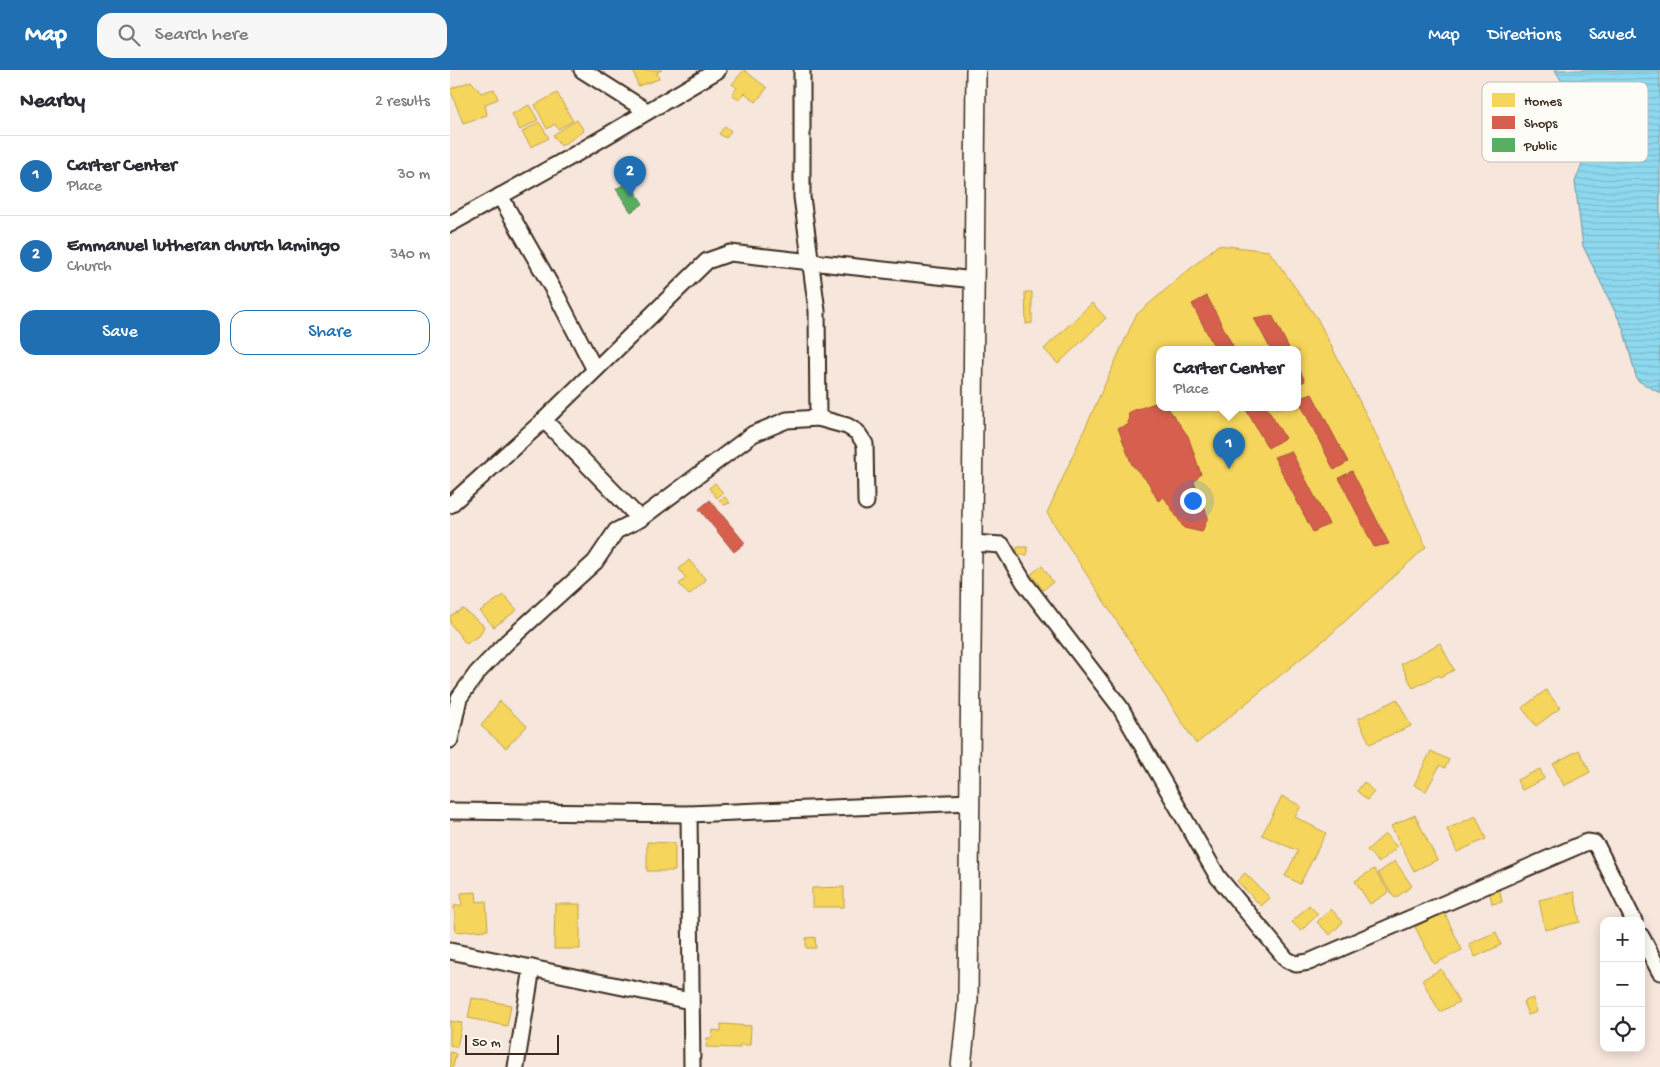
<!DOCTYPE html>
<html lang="en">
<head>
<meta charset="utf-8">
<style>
	body { margin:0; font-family:"Gochi Hand",sans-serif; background:#f7f7f7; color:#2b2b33 }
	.controls { position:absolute; right:15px; bottom:15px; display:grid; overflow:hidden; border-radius:10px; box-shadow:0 2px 12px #0003 }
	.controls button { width:45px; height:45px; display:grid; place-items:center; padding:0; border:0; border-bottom:1px solid #e1e1e2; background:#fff; color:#2b2b33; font:25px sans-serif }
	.scale { position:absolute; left:15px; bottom:12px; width:94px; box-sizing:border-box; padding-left:5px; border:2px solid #3b2a1e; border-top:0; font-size:14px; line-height:18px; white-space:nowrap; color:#3b2a1e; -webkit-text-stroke:4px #fdfcf7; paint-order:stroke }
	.you { position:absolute; left:742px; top:430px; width:18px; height:18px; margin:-12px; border:4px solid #fff; border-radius:50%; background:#1a73e8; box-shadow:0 0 0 8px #1a73e833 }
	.badge { display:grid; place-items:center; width:32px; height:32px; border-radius:50%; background:#1f6fb2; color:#fff; font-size:16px; font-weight:700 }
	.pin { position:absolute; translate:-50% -41px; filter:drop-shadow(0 1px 2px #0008) }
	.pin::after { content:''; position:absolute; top:26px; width:18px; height:15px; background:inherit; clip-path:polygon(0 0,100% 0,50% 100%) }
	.popup { position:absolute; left:706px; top:276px; width:145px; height:65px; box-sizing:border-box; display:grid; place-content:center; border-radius:10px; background:#fff; filter:drop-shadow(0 1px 4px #0005); font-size:16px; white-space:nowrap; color:#7c7c81 }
	.popup b { font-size:19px; color:#2b2b33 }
	.popup::after { content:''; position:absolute; left:50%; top:100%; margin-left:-10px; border:10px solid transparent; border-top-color:#fff }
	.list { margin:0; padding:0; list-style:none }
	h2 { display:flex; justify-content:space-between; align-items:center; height:65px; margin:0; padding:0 20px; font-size:21px }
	h2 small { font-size:16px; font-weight:400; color:#7c7c81 }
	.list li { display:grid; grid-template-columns:32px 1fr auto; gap:15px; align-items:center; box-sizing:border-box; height:80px; padding:0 20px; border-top:1px solid #e1e1e2 }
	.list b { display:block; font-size:19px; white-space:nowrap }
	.list p { margin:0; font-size:16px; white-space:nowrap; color:#7c7c81 }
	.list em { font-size:16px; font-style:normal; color:#7c7c81 }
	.actions { display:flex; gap:10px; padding:15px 20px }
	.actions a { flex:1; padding:11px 0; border:1px solid #1f6fb2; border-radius:15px; text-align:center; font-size:18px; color:#1f6fb2 }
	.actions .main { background:#1f6fb2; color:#fff }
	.icon { flex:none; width:28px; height:28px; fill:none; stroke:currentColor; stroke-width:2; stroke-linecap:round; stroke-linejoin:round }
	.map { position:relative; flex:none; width:1210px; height:997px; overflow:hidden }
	header { display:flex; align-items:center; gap:30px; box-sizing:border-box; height:70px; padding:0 25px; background:#1f6fb2; color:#fff }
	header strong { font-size:24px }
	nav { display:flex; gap:28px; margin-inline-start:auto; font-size:18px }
	.search { width:350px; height:45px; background:#f7f7f7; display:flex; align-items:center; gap:12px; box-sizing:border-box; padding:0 18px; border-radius:15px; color:#7c7c81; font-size:19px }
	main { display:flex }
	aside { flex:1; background:#fff }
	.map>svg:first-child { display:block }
	.water { fill:url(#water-rules); stroke:#6d939b }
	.homes { fill:#f6d55c; stroke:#bea249; fill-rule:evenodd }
	.shops { fill:#d6604d; stroke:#a8503f }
	.public { fill:#5aae61; stroke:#51864d }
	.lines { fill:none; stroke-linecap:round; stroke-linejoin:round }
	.minor-casing { stroke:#3b2a1e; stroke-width:19 }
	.major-casing { stroke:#3b2a1e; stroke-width:22 }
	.minor { stroke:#fdfcf7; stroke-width:15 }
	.major { stroke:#fdfcf7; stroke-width:19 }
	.key { fill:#fdfcf7; stroke:#c3bdb6; stroke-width:1 }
	.key-label { font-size:14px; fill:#3b2a1e }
</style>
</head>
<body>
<header>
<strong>Map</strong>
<div class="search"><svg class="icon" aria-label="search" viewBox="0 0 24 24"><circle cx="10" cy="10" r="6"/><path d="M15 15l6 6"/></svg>Search here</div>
<nav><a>Map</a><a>Directions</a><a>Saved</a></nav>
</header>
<main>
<aside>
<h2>Nearby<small>2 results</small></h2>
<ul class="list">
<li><span class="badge">1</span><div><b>Carter Center</b><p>Place</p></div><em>30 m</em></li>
<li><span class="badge">2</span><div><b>Emmanuel lutheran church lamingo</b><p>Church</p></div><em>340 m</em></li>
</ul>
<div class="actions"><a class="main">Save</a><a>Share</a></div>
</aside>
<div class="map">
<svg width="1210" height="997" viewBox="0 0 1210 997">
	<defs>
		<pattern id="water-rules" width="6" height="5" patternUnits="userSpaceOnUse" patternTransform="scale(1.25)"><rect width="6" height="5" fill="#8ed9ef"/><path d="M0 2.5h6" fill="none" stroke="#7bbacc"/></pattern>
	</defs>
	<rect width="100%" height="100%" fill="#f6e6db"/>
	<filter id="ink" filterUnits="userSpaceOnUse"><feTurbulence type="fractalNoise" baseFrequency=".02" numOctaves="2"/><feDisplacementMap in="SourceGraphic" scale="10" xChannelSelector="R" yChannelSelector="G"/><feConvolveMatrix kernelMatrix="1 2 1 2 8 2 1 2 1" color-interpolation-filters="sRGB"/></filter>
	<g filter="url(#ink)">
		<polygon class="water" points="1105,0 1210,0 1210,323 1187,310 1173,258 1133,176 1125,112 1143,64"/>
		<g class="homes">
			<polygon points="183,0 212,0 207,2 209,9 188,16"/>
			<polygon points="294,0 317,18 306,32 295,23 289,30 282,24 287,18 282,14"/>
			<polygon points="21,11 31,23 44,19 48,29 35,34 37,45 13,53 0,19"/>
			<polygon points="107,23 123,51 108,59 105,54 97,59 85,35"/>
			<polygon points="79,35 88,50 70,60 62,44"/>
			<polygon points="127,50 134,61 111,76 103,65"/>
			<polygon points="89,52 99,68 81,77 72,62"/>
			<polygon points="275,56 281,61 276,68 269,64"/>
			<path d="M768,175L819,181L867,248L922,356L976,477L880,565L746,674L597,443L686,245ZM710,280H848V338H710Z"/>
			<polygon points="575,222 582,222 582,253 576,254"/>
			<polygon points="642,233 656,248 608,294 594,279"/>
			<polygon points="265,413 273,423 267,428 259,418"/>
			<polygon points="275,427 280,433 274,435 269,430"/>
			<rect x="567" y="477" width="10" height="8"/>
			<polygon points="239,490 256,510 239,525 229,514 236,508 229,499"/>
			<polygon points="592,496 603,512 593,520 581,504"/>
			<polygon points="54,525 67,540 44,557 30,541"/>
			<polygon points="13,539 34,556 30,565 16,574 0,553 0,546"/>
			<polygon points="990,573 1004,600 990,607 989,605 963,618 951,594"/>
			<polygon points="1096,620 1110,638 1086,656 1072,638"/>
			<polygon points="947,629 961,656 920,674 908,649"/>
			<polygon points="50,631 77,656 56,678 31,656"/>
			<polygon points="1129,680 1140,702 1114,716 1103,694"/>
			<polygon points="981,681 999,690 995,698 990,695 976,721 964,715"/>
			<polygon points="1090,699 1094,709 1072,720 1067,710"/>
			<polygon points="914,712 924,722 917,730 907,721"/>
			<polygon points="832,726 851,736 845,747 876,763 850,814 835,806 848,781 812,765"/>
			<polygon points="965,745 987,790 964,801 941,756"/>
			<polygon points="1026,746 1036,769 1007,782 997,759"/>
			<polygon points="935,764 947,777 929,793 917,780"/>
			<polygon points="197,772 225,773 225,801 197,801"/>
			<polygon points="945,791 962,816 945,828 928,803"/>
			<polygon points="924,799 939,822 920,834 905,811"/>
			<polygon points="795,803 820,828 811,836 787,811"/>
			<polygon points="1049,816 1052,832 1042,834 1039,819"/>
			<polygon points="394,817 394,837 362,837 362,818"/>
			<polygon points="26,822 27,832 36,831 38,860 6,862 4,836 12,835 11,823"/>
			<polygon points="1124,822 1130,852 1095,860 1089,830"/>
			<polygon points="105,834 130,834 130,879 104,879"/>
			<polygon points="859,835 868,844 851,861 842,852"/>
			<polygon points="881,839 893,852 880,865 867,852"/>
			<polygon points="994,842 1012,880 984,894 965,857"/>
			<polygon points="1046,862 1051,875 1025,887 1019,874"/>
			<polygon points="365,867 366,878 356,878 356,868"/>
			<polygon points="991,899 1009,932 990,942 972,910"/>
			<polygon points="22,928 61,935 57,956 18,948"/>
			<polygon points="1083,928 1087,942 1078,945 1073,932"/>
			<polygon points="0,951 12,953 7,977 0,975"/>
			<polygon points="271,954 301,956 300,975 289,975 290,978 256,977 257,968 262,968 263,960 271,961"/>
			<polygon points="0,982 6,984 3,997 0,997"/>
		</g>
		<g class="shops">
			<polygon points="757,226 785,280 766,280 742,234"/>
			<polygon points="822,245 840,280 821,280 804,248"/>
			<polygon points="848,296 855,311 848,314"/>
			<polygon points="862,324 898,392 884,400 848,329"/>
			<polygon points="708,332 710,339 718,338 738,366 751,404 744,412 758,447 752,462 734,458 714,427 708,431 698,412 682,395 668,358 678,355 679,342"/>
			<polygon points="795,338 817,338 835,368 818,378"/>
			<polygon points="841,381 879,454 863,462 824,387"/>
			<polygon points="902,401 939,474 924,477 889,408"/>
			<polygon points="260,430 295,473 284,482 249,439"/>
		</g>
		<polygon class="public" points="179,111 193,134 181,142 166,119"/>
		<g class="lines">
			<defs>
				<g id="minor">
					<polyline points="132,0 197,41"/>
					<polyline points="352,0 352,127 367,241 368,348"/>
					<polyline points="50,126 108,228 145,300"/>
					<polyline points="0,154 124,85 268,0"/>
					<polyline points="0,435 94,350"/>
					<polyline points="190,449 94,350 257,191 280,183 524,210"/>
					<polyline points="522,473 552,475 574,512 670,637 768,807 837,890 846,894 859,892 1137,772 1144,773 1148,778 1184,851"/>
					<polyline points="0,670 9,628 27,603 57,572 145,492 166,461 190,449 303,364 337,350 368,348 397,356 407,362 415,374 416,432"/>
					<polyline points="0,741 239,744 520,732"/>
					<polyline points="239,744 242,997"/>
					<polyline points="1191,866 1210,902"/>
					<polyline points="0,881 240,931"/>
					<polyline points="66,997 82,898"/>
				</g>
				<polyline id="major" points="511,997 518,931 526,0"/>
			</defs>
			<use href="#minor" class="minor-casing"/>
			<use href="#major" class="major-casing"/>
			<use href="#minor" class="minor"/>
			<use href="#major" class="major"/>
		</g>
	</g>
	<rect x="1032" y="12" width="166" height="80" rx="8" class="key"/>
	<rect x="1042" y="23" width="23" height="14" fill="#f6d55c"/>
	<rect x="1042" y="46" width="23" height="13" fill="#d6604d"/>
	<rect x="1042" y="68" width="23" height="14" fill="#5aae61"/>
	<g class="key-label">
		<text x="1074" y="35">Homes</text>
		<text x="1074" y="57">Shops</text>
		<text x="1074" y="80">Public</text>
	</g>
</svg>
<div class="controls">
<button>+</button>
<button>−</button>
<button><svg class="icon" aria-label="locate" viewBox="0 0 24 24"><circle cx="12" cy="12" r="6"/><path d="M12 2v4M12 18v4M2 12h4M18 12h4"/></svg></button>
</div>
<div class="scale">50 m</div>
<div class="you"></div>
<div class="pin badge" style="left:779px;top:399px">1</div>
<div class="popup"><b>Carter Center</b>Place</div>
<div class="pin badge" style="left:180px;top:127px">2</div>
</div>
</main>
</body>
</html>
